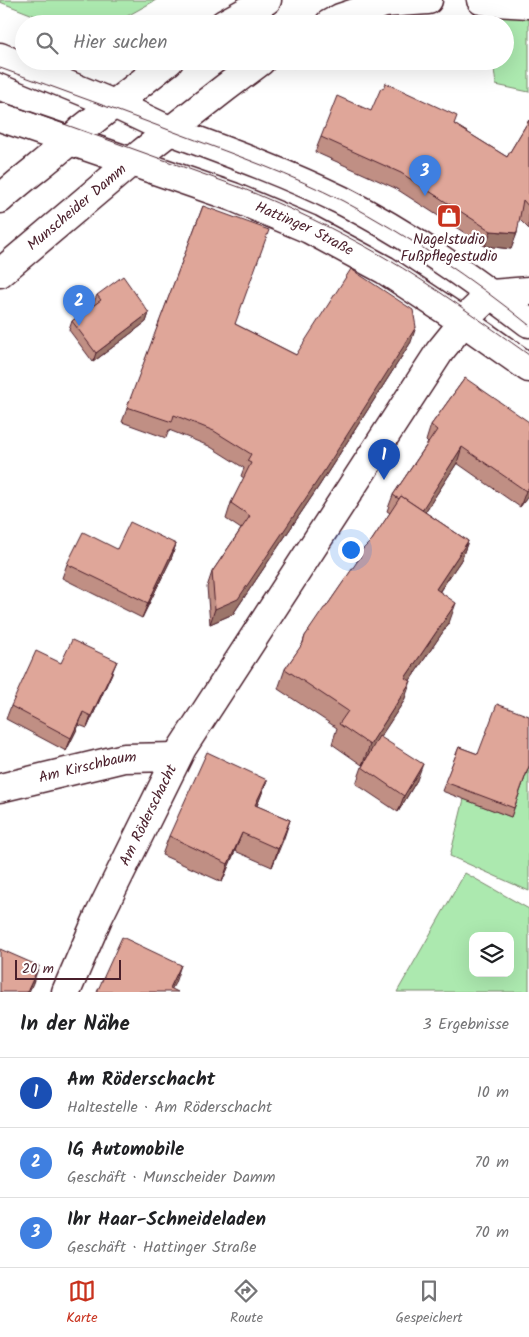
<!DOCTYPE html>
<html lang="de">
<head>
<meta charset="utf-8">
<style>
	body { margin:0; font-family:Kalam,sans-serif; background:#f6f6f6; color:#202124 }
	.controls { position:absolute; right:15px; bottom:15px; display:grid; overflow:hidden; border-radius:10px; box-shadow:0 5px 20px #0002 }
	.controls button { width:45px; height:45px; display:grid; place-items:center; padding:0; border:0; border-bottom:1px solid #e0e0e0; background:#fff; color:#202124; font:25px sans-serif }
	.scale { position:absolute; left:15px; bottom:12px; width:106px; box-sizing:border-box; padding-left:5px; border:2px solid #4a1f2b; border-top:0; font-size:14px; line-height:18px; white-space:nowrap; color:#4a1f2b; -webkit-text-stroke:4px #fff; paint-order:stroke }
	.you { position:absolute; left:350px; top:549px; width:18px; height:18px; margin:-12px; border:4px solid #fff; border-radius:50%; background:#1a73e8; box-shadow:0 0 0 8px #1a73e833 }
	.badge { display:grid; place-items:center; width:32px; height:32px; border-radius:50%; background:#c8321e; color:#fff; font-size:16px; font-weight:700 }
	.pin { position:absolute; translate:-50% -41px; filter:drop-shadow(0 1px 2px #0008) }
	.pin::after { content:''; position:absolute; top:26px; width:18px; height:15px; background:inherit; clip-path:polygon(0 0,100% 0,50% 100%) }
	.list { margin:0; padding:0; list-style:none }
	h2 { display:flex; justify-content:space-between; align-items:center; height:65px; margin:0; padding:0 20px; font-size:21px }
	h2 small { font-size:16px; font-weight:400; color:#757577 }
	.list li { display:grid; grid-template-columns:32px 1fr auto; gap:15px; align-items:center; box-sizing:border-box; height:70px; padding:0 20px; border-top:1px solid #e0e0e0 }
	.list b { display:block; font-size:19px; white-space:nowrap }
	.list p { margin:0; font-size:16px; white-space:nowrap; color:#757577 }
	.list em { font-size:16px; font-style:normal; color:#757577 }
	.icon { flex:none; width:28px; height:28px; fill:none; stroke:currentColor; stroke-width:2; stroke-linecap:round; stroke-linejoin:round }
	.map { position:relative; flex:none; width:529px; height:992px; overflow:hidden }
	.search { position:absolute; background:#fff; box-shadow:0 5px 20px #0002; left:15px; right:15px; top:15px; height:55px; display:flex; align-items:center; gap:12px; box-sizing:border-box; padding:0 18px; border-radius:28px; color:#757577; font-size:19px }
	.sheet { height:275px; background:#fff }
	nav { display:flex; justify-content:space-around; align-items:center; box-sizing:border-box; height:70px; border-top:1px solid #e0e0e0; background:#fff; font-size:14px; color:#757577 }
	nav a { display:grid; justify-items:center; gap:2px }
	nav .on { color:#c8321e }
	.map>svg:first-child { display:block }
	.green { fill:#ace9af; stroke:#7b846d; fill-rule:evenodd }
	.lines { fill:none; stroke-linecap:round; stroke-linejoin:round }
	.minor-casing { stroke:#4a1f2b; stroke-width:31 }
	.major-casing { stroke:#4a1f2b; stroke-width:31 }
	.path { stroke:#4a1f2b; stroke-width:3; stroke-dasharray:1 4; stroke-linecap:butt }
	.minor { stroke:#fff; stroke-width:28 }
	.major { stroke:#fff; stroke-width:28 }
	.tram { stroke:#4a1f2b; stroke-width:1 }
	.wall { fill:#c08f84; stroke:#4a1f2b }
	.shaded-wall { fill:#9c746b; stroke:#4a1f2b }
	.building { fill:#dfa699; stroke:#4a1f2b }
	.labels { text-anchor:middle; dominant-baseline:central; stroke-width:4.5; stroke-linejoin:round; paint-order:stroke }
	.street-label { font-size:15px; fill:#4a1f2b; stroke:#fff }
	.poi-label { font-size:15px; fill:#4a1f2b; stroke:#fff }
</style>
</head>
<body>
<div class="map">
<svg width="529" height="992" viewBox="0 0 529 992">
	<rect width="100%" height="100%" fill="#fff"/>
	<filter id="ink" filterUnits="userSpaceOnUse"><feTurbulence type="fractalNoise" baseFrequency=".02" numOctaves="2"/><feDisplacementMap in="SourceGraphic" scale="10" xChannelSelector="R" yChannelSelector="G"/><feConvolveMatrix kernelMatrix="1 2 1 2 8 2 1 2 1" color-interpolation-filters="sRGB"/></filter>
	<g filter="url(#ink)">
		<g class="green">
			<polygon points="0,0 156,0 113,24 56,24 0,2"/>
			<polygon points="486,0 529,0 529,92 496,85 493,61 505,61 505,24 489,24"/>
			<polygon points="529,766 529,891 450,856 464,799 511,817"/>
			<path d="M465,873L529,909V992H397ZM473,936H510V973H473Z"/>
		</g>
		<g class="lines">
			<defs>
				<g id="minor">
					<path d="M171,131C228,152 286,173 341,200C408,234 470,278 529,323"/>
					<path id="s1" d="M132,162L233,197L309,229L385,270L468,325L529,368"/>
					<polyline points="491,294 529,291"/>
					<path id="s2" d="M0,788L124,758L177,757"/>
					<path id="s3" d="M66,992L98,918L182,748L440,351L470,314L491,294"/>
				</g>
				<g id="major">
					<polyline points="481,0 493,2 529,4"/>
					<polyline points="224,24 267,0"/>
					<polyline points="329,24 340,18 385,3 428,0"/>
					<polyline points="0,57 114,104 171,131"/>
					<polyline points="0,117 132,162"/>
					<path d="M0,199C26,175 56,155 81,130L169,61"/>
					<path id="s4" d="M0,273L143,152L225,88L261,61"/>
				</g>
			</defs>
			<use href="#minor" class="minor-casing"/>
			<use href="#major" class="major-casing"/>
			<polyline class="path" points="293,67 302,61"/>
			<use href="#minor" class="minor"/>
			<use href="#major" class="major"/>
			<g class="tram">
				<path d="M0,68C62,90 124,113 185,136C238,156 292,175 343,201C409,236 471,278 529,325"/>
				<path d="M0,101L239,187C289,207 337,230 384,257C434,286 481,321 529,355"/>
			</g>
		</g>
		<g class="wall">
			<polygon points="371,111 454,124 507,157 529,120 529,229 519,219 517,233 511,249 485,246 395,188 315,152 321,137"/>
			<polygon points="203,206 235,324 296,355 411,342 319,486 233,614 210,624 207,587 212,572 241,529 226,519 231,503 244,478 241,476 244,468 209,446 169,430 166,438 122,422"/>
			<polygon points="97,295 149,313 146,322 93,362 69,330 72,321 94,305 93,304"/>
			<polygon points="465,378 529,495 520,507 457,463 425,512 468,541 461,560 440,591 449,623 410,680 404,701 380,737 417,780 398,812 356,784 362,767 367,757 362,765 332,744 337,728 278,689 285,669 302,645 305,636 326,607 356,564 360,552 372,540 390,513 387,511 393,495 428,443 426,441 431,425"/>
			<polygon points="176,544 171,559 142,618 62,578 67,564 117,549"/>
			<polygon points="61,663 112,673 87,728 79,725 66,751 6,719 11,706"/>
			<polygon points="459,747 478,754 529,766 511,817 442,791"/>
			<polygon points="267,780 257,806 290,820 272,867 235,851 222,882 162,855 169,836"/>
		</g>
		<g class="shaded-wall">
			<polygon points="491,231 517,233 511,249 485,246"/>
			<polygon points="149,313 146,322 93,362 96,353"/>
			<polygon points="416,327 411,342 319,486 233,614 210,624 215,609"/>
			<polygon points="462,447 457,463 414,529 419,513"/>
			<polygon points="529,487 529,495 520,507 526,491"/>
			<polygon points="468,541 461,560 428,608 436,589"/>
			<polygon points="176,544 171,559 142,618 148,603"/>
			<polygon points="456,603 449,623 398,698 405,678"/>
			<polygon points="117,661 112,673 87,728 91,716"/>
			<polygon points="411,681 404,701 362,765 370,745"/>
			<polygon points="83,712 79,725 66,751 71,738"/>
			<polygon points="423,764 417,780 398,812 404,796"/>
			<polygon points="267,780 260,798 249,824 255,805"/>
			<polygon points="290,820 284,838 272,867 278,849"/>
			<polygon points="242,833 235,851 222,882 228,864"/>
			<polygon points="181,965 175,983 170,992 170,988"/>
			<polygon points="39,966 33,983 29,992 27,992"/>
		</g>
		<g class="building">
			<polygon points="386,83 457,116 454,124 507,157 529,120 529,207 523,200 517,233 491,231 401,173 321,137 337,96 371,111 381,88 383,89"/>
			<polygon points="203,206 269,230 235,324 296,355 351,269 413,310 416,327 324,471 238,599 215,609 212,572 250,516 231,503 251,463 247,461 251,454 214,431 174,415 172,422 127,407"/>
			<polygon points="123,276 149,313 96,353 72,321 101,300 97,295"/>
			<polygon points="465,378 529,422 529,487 526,491 462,447 422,510 401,496 399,499 393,495 437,430 431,425"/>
			<polygon points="401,496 468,541 436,589 456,603 405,678 411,681 370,745 339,724 348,711 285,669 303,643 305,636 324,608 326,607 361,556 360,552 372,540"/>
			<polygon points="130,522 176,544 148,603 67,564 83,532 117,549"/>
			<polygon points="72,640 117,661 91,716 83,712 71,738 11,706 36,651 61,663"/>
			<polygon points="497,704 529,716 529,766 514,808 445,782 459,747 478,754"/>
			<polygon points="379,736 423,764 404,796 362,767"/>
			<polygon points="207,752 267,780 255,805 290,820 278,849 242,833 228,864 169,836"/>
			<polygon points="122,937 181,965 170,988 178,992 97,992"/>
			<polygon points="0,949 39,966 27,992 0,992"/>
		</g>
	</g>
	<defs>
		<symbol id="shop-square" viewBox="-11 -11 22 22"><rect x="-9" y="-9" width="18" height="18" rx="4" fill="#c8321e" stroke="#fff"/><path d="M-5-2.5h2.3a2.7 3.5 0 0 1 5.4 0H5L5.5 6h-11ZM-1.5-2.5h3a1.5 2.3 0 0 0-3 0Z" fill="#fff"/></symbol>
	</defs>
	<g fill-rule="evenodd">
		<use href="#shop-square" x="435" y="202" width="28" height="28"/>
	</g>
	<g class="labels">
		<g class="street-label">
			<text stroke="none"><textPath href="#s4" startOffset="101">Munscheider Damm</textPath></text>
			<text stroke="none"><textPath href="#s1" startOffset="185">Hattinger Straße</textPath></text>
			<text stroke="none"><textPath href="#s2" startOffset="90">Am Kirschbaum</textPath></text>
			<text stroke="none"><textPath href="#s3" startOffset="195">Am Röderschacht</textPath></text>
		</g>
		<g class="poi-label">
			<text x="449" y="240">Nagelstudio<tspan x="449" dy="17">Fußpflegestudio</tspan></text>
		</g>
	</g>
</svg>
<div class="controls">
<button><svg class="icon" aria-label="layers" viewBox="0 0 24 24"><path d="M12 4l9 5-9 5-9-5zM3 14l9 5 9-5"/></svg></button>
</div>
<div class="scale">20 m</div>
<div class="you"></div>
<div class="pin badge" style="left:384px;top:480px;background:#1a4fb4">1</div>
<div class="pin badge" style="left:79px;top:326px;background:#3f7fe0">2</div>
<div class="pin badge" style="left:425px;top:196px;background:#3f7fe0">3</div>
<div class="search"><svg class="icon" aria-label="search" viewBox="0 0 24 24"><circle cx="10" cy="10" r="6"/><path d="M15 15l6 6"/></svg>Hier suchen</div>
</div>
<section class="sheet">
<h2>In der Nähe<small>3 Ergebnisse</small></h2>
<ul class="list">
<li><span class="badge" style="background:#1a4fb4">1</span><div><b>Am Röderschacht</b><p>Haltestelle · Am Röderschacht</p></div><em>10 m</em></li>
<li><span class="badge" style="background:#3f7fe0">2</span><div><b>IG Automobile</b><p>Geschäft · Munscheider Damm</p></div><em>70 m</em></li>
<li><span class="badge" style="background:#3f7fe0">3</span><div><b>Ihr Haar-Schneideladen</b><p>Geschäft · Hattinger Straße</p></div><em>70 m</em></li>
</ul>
</section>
<nav>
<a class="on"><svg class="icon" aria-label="map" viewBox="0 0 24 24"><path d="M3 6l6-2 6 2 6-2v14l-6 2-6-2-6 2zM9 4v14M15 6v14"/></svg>Karte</a>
<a><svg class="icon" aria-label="directions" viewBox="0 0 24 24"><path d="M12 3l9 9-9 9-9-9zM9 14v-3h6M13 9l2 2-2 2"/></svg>Route</a>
<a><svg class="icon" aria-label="saved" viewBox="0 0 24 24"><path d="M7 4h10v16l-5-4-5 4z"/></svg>Gespeichert</a>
</nav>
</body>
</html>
